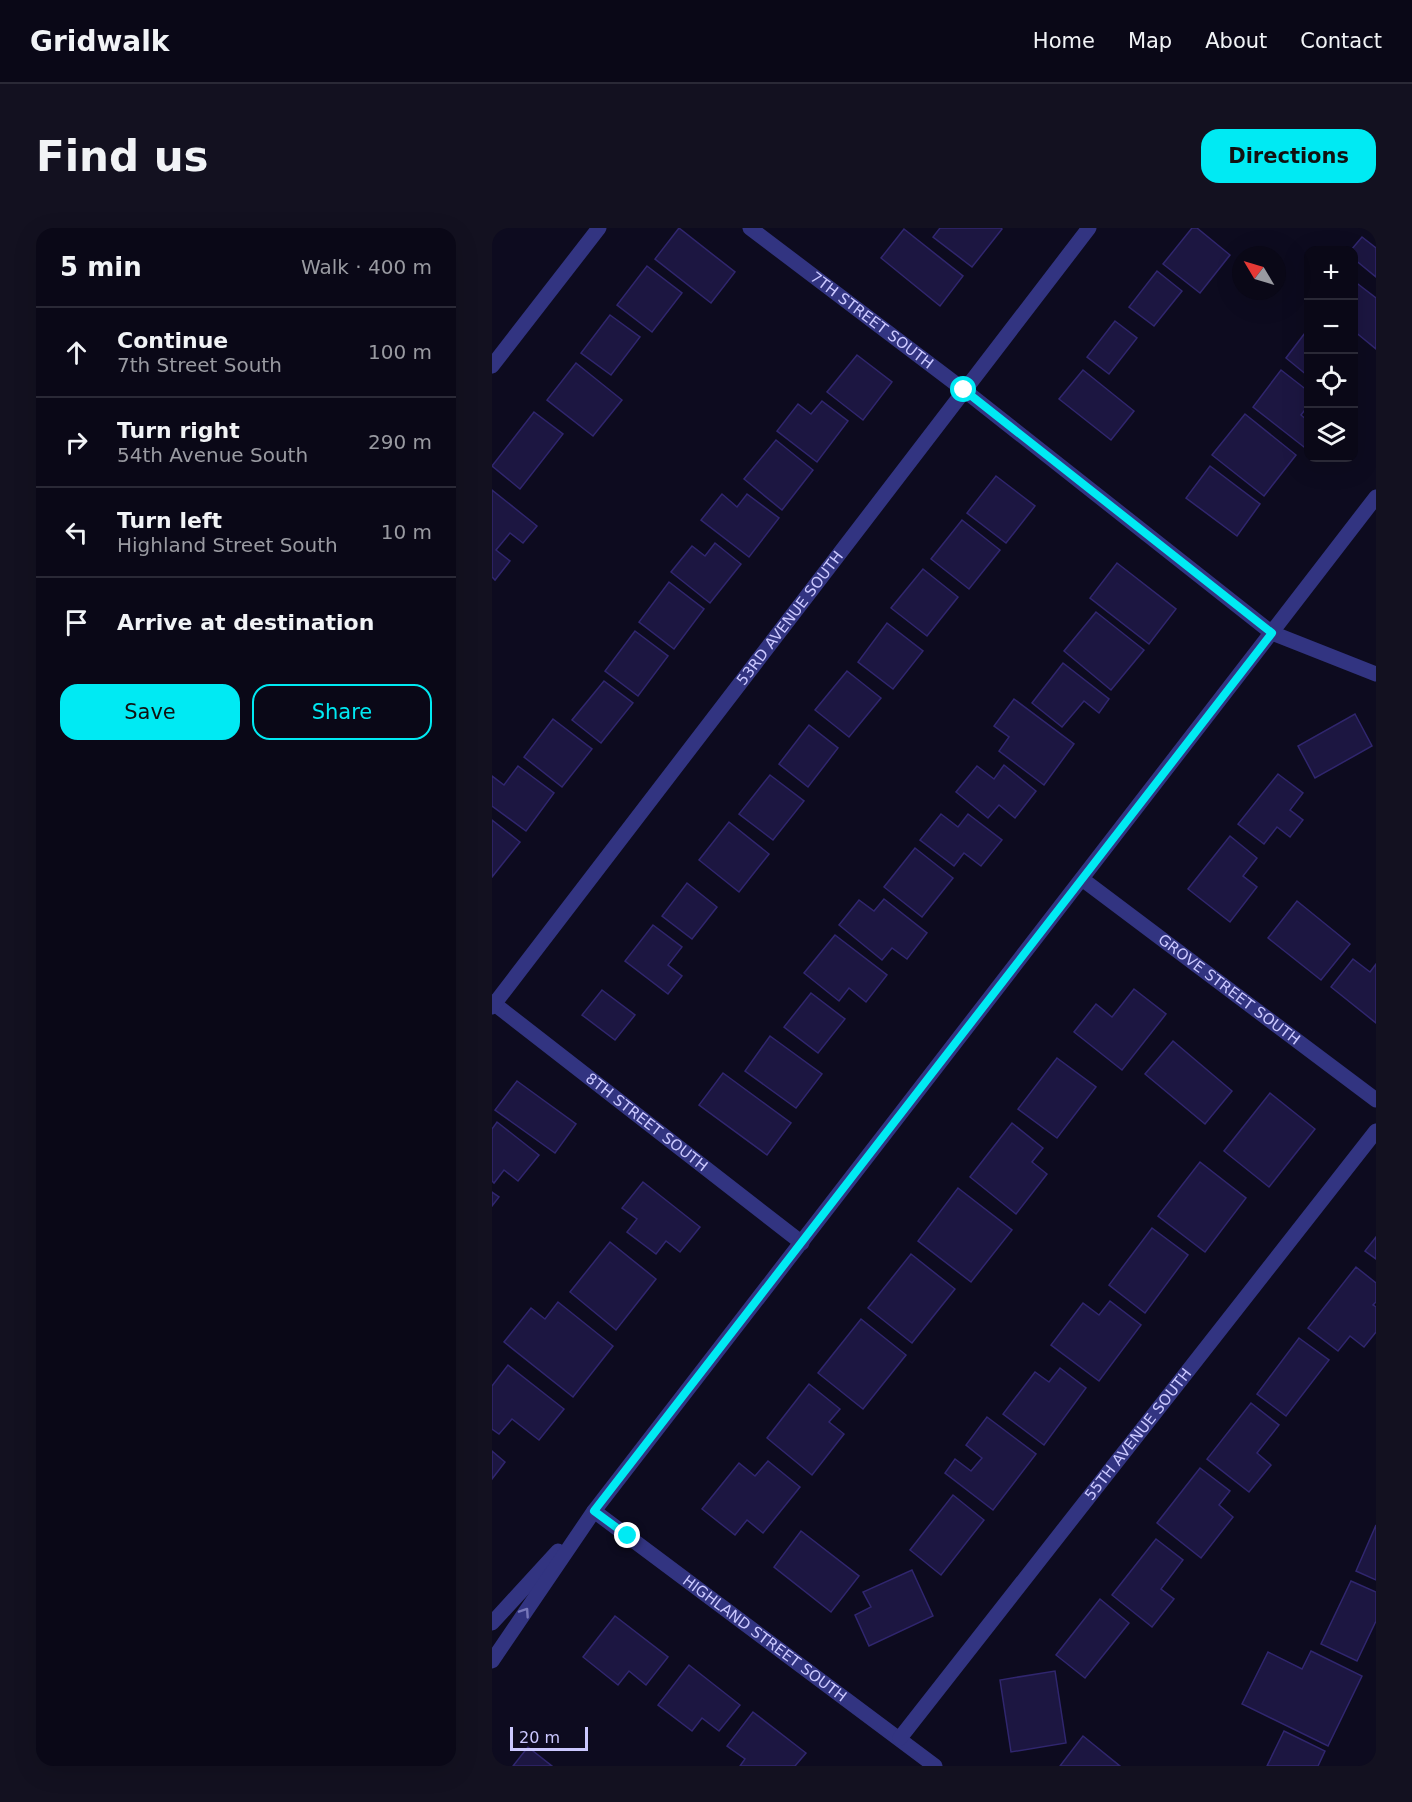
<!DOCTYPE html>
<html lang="en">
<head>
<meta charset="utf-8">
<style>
	body { margin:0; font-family:"DejaVu Sans",sans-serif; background:#131120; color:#f1f3f6 }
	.controls { position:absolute; right:18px; top:18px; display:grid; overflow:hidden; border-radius:12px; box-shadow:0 6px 24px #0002 }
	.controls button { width:54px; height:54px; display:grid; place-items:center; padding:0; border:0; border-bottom:2px solid #2a2936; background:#0a0817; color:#f1f3f6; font:30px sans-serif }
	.compass { position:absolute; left:740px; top:18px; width:54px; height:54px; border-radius:50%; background:#0a0817; box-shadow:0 6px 24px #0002; rotate:308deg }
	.scale { position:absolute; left:18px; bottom:15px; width:78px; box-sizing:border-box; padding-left:6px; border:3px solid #cbc8ff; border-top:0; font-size:16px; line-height:21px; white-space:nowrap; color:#cbc8ff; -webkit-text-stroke:4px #0d0b1f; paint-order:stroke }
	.stop { position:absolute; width:18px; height:18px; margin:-14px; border:4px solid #00eaf3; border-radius:50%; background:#fff }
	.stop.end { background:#00eaf3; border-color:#fff; box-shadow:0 2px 6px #0008 }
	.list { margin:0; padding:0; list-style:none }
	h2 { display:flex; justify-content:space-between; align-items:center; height:78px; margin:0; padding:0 24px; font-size:26px }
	h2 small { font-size:20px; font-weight:400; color:#999aa1 }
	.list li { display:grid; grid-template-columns:39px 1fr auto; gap:18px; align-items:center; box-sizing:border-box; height:90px; padding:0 24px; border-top:2px solid #2a2936 }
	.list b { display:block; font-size:22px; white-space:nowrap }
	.list p { margin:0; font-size:20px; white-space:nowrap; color:#999aa1 }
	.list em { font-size:20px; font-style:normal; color:#999aa1 }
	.actions { display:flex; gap:12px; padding:18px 24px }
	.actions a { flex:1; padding:14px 0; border:2px solid #00eaf3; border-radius:18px; text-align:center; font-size:21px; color:#00eaf3 }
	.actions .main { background:#00eaf3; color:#111 }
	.icon { flex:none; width:33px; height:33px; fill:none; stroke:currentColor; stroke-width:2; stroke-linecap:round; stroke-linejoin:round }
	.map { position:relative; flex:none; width:884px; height:1538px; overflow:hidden; border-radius:18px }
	header { display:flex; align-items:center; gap:36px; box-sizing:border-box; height:84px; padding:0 30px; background:#0a0817; border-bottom:2px solid #2a2936 }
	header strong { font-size:28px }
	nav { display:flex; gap:33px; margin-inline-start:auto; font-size:21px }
	.intro { display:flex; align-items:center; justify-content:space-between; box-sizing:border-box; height:144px; padding:0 36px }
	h1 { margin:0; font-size:42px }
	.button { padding:15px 27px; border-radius:18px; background:#00eaf3; color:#111; font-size:21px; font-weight:700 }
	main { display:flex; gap:36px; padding:0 36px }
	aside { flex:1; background:#0a0817; border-radius:18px; box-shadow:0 6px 24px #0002 }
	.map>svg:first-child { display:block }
	.building { fill:#1c1641; stroke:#30266e; stroke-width:1.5 }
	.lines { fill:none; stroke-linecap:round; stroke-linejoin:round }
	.minor { stroke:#323481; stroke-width:15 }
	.oneway { stroke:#7777ba }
	.route { stroke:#00eaf3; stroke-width:8 }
	.labels { text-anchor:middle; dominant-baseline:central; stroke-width:5; stroke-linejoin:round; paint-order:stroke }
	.street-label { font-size:15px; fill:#cbc8ff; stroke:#0d0b1f }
</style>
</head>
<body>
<header>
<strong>Gridwalk</strong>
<nav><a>Home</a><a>Map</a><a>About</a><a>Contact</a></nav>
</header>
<div class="intro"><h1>Find us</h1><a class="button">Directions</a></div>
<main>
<aside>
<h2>5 min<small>Walk · 400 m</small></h2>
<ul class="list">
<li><svg class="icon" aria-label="ahead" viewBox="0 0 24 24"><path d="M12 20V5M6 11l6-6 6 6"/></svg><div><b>Continue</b><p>7th Street South</p></div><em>100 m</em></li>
<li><svg class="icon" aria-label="right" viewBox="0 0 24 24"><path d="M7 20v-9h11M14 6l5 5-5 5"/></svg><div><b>Turn right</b><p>54th Avenue South</p></div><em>290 m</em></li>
<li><svg class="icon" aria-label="left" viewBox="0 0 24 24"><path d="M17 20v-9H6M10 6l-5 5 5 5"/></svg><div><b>Turn left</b><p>Highland Street South</p></div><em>10 m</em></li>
<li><svg class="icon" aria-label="arrive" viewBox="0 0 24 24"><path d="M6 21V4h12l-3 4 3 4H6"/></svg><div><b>Arrive at destination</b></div></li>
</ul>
<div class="actions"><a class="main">Save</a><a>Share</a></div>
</aside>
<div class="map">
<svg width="884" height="1538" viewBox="0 0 884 1538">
	<rect width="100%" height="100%" fill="#0d0b1f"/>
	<g class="building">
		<polygon points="187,0 243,44 219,75 163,31"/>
		<polygon points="448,0 509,0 510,1 480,39 441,9"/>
		<polygon points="700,0 705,0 738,27 708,65 671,36"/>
		<polygon points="412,1 471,48 448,78 389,30"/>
		<polygon points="870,9 884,20 884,49 862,31 862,22 859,22"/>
		<polygon points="155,38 190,65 160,104 125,77"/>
		<polygon points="665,43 690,63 662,98 637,79"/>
		<polygon points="862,53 884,70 884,121 862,103"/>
		<polygon points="118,87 148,109 119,147 89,125"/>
		<polygon points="623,93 645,110 617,146 595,129"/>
		<polygon points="816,101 816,148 794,130"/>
		<polygon points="365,127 400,154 371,192 335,164"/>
		<polygon points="84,135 130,172 101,208 55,172"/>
		<polygon points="591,142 642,183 619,212 567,171"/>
		<polygon points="789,142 816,163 816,178 809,187 816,193 816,213 812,219 761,179"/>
		<polygon points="330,173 356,193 325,234 285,203 306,176 319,186"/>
		<polygon points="42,184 71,206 28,261 0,238"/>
		<polygon points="753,186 804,227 772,268 720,227"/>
		<polygon points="284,212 321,242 290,282 252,251"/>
		<polygon points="718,238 768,276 745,308 694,270"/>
		<polygon points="504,248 543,278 514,315 475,285"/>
		<polygon points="0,262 45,298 31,315 18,305 4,322 18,333 3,352 0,349"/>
		<polygon points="230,266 245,279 255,266 287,290 257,329 209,292"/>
		<polygon points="470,292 508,322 477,361 439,331"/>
		<polygon points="223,315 249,336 218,375 179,344 200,318 213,328"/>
		<polygon points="625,335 684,381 657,416 598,370"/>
		<polygon points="431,341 466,369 435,408 399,380"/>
		<polygon points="177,354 212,381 182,421 147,394"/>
		<polygon points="604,384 652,422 619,462 572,423"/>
		<polygon points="395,395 431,423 401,461 366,434"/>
		<polygon points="143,403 176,428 146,468 113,443"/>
		<polygon points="571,435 617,471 607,485 592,473 570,499 540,475"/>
		<polygon points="355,443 389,470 357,509 323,482"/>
		<polygon points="112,453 141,475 109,515 80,492"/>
		<polygon points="522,471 582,516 552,557 507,523 517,509 502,498"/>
		<polygon points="863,486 880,518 823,550 806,518"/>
		<polygon points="61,491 100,521 70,559 32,529"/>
		<polygon points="317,497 346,520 316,559 287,536"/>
		<polygon points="512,537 544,563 523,590 507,577 496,590 464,564 485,538 502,551"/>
		<polygon points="26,538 62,565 34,603 0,578 0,548 12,557"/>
		<polygon points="786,546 811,565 798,582 811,592 798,609 785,599 772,616 746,596"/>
		<polygon points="278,547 312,573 281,612 247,586"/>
		<polygon points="449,586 466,599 476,586 510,612 489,638 472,625 462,638 428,612"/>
		<polygon points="0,592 28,614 0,649"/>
		<polygon points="237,594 277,626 247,664 207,632"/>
		<polygon points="738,608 765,630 751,648 765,659 738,694 696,661"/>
		<polygon points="423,620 461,650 430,689 392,659"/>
		<polygon points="195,655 225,679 200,711 170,688"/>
		<polygon points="392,671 435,705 415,731 400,720 390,732 347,697 367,672 382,683"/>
		<polygon points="805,673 858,716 829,752 776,710"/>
		<polygon points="161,697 190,719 176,737 190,748 176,766 133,733"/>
		<polygon points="343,707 395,747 374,774 357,760 347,773 312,745"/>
		<polygon points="861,731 878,744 884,736 884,795 839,759"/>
		<polygon points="642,761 674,786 630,842 582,804 604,776 620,789"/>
		<polygon points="110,762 143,787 123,812 90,787"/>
		<polygon points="319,765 353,791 326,825 292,799"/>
		<polygon points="278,808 330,846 304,880 253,843"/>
		<polygon points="681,813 740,863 713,896 653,846"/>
		<polygon points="565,830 604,859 565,910 526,881"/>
		<polygon points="231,845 299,895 275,927 207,877"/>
		<polygon points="25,853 84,896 63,925 3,882"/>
		<polygon points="778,865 823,901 777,959 732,923"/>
		<polygon points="5,894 47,927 26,953 12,942 2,955 0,953 0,901"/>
		<polygon points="520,895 551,920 540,934 555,946 524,986 478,949"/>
		<polygon points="708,934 754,970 713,1024 666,988"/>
		<polygon points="151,954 208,999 188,1024 174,1013 164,1026 135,1004 145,991 130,980"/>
		<polygon points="466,960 520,1002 479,1054 426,1013"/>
		<polygon points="0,964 7,969 0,978"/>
		<polygon points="660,1000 696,1027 653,1085 617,1057"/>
		<polygon points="884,1009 884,1031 873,1023"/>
		<polygon points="118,1014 164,1051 124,1102 78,1064"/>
		<polygon points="419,1026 463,1061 420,1115 376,1080"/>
		<polygon points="864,1039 884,1055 884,1074 881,1077 884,1079 884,1104 872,1119 858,1108 846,1123 816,1100"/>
		<polygon points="618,1073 649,1097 607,1153 559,1117 591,1075 607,1087"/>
		<polygon points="66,1074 121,1118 81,1169 12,1114 39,1080 53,1091"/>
		<polygon points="369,1091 414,1127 371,1181 326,1145"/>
		<polygon points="807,1110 837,1132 794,1188 765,1166"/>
		<polygon points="16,1137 72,1181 47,1212 20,1191 7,1206 0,1201 0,1158"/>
		<polygon points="568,1140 594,1160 552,1217 511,1186 543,1144 557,1154"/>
		<polygon points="317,1156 348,1181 337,1194 352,1206 320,1247 275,1210"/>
		<polygon points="759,1175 787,1197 765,1225 779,1237 757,1264 715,1231"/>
		<polygon points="495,1189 544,1226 501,1282 453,1245 463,1231 479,1243 490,1230 474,1217"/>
		<polygon points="0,1223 13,1234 0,1251"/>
		<polygon points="276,1233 308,1259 271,1305 255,1292 243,1307 210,1281 247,1235 263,1248"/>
		<polygon points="708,1240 738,1263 727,1277 741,1289 709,1330 665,1295"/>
		<polygon points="461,1267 492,1292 449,1347 418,1322"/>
		<polygon points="884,1297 884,1352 864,1343"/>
		<polygon points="309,1303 367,1348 339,1384 282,1339"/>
		<polygon points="664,1311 691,1332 669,1361 682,1371 660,1399 620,1367"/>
		<polygon points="420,1342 441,1388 377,1418 363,1387 379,1379 371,1364"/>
		<polygon points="859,1353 884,1364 884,1393 865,1433 829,1416"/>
		<polygon points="608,1371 637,1395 593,1450 564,1427"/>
		<polygon points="123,1388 176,1429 154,1457 137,1443 126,1457 91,1429"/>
		<polygon points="819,1423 870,1448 836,1518 750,1476 776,1424 810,1441"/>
		<polygon points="197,1437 248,1477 227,1503 210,1490 200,1503 166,1477"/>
		<polygon points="563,1443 574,1515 519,1524 508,1452"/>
		<polygon points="261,1484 314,1525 303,1538 248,1538 253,1531 235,1518"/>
		<polygon points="792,1503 833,1523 826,1538 775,1538"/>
		<polygon points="591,1508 628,1538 568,1538"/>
		<polygon points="36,1519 60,1538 21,1538"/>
	</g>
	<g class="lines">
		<g class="minor">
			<path id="s1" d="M258,0L472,162L780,405L884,446"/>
			<polyline points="0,138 107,0"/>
			<path id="s2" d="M590,651L884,872"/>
			<path id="s3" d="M0,774L310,1015"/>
			<path id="s4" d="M0,779L597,0"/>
			<path id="s5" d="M102,1283L443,1538"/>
			<polyline points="0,1395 66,1323"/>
			<polyline points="0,1433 102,1283 884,269"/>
			<path id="s6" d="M408,1510L884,903"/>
		</g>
	</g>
	<defs><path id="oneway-chevron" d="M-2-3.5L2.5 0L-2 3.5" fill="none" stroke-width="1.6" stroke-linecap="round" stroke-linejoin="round" transform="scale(1.5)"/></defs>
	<use class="oneway" href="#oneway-chevron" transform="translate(33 1384) rotate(-56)"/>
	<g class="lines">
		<polyline class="route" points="136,1308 102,1283 780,405 472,162"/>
	</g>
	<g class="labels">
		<g class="street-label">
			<text stroke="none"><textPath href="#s1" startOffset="153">7TH STREET SOUTH</textPath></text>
			<text stroke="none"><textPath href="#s4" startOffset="490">53RD AVENUE SOUTH</textPath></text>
			<text stroke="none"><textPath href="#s2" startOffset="184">GROVE STREET SOUTH</textPath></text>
			<text stroke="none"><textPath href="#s3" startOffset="196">8TH STREET SOUTH</textPath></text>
			<text stroke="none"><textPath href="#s6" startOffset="386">55TH AVENUE SOUTH</textPath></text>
			<text stroke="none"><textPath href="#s5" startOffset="213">HIGHLAND STREET SOUTH</textPath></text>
		</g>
	</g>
</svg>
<div class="controls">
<button>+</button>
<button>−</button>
<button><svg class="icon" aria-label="locate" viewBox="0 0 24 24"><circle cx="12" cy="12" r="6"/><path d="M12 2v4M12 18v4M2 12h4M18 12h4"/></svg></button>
<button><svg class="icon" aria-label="layers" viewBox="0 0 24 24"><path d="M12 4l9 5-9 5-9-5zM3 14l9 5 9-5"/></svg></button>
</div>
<svg class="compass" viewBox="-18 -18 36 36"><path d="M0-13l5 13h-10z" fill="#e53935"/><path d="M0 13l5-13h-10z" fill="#999aa1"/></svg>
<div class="scale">20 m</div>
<div class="stop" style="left:472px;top:162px"></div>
<div class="stop end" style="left:136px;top:1308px"></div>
</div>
</main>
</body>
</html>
